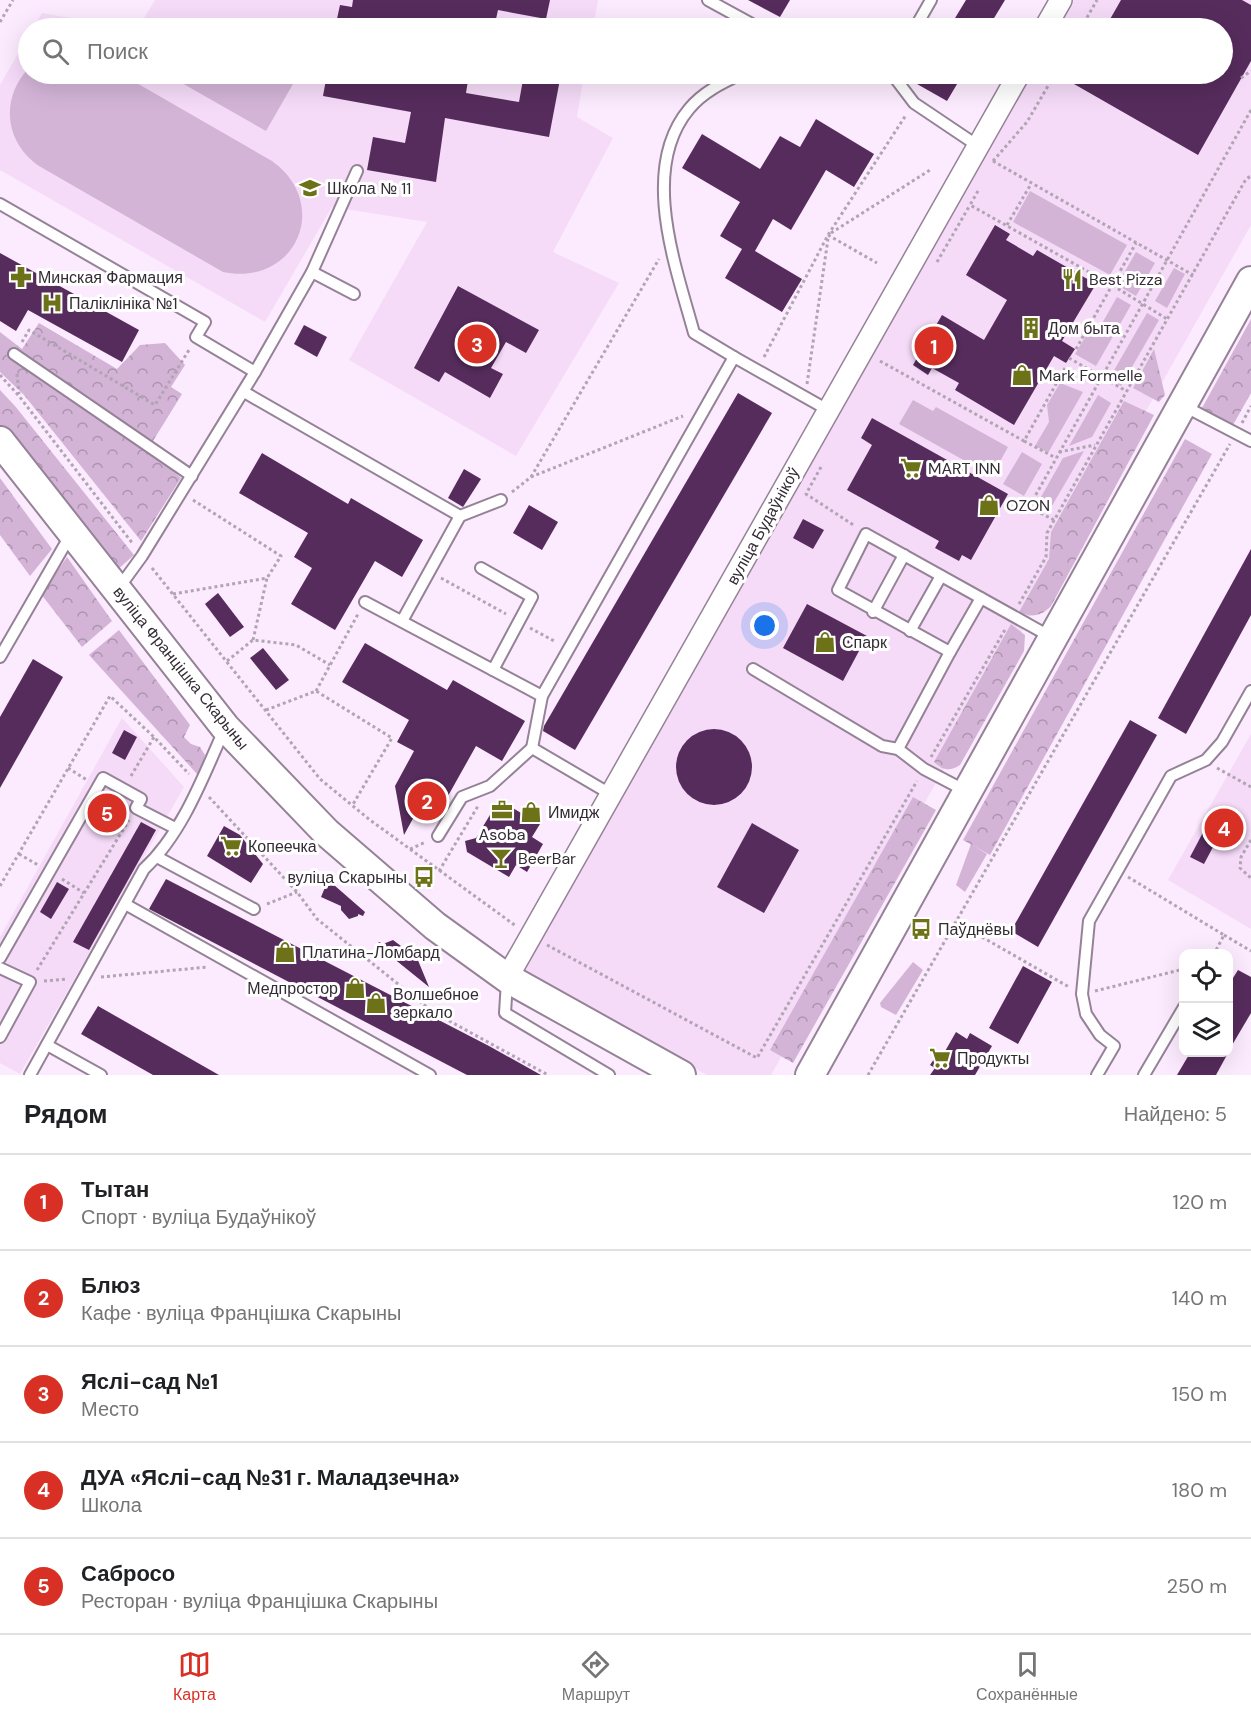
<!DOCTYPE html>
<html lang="ru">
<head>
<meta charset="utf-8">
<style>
	body { margin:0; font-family:"DM Sans",sans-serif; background:#f6f6f6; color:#202124 }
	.controls { position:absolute; right:18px; bottom:18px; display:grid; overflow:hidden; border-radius:12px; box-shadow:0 6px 24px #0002 }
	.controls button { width:54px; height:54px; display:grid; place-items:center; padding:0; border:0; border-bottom:2px solid #e0e0e0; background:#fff; color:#202124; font:30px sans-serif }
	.you { position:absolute; left:765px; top:626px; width:21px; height:21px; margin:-15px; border:4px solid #fff; border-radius:50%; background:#1a73e8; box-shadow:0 0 0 9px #1a73e833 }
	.badge { display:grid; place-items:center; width:39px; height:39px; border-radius:50%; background:#d93025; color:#fff; font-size:20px; font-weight:700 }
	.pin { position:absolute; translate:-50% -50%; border:3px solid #fff; box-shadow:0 2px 6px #0006 }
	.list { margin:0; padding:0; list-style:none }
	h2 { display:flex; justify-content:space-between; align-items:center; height:78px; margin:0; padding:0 24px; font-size:26px }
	h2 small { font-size:20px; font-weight:400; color:#757577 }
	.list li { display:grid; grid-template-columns:39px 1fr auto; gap:18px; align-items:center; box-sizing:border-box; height:96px; padding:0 24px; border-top:2px solid #e0e0e0 }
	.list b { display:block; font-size:22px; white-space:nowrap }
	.list p { margin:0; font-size:20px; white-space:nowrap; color:#757577 }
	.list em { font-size:20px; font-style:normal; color:#757577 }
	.icon { flex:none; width:33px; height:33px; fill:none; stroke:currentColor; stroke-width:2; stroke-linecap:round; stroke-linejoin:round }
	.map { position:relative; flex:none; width:1251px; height:1075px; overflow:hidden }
	.search { position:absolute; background:#fff; box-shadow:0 6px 24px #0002; left:18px; right:18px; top:18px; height:66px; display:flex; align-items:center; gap:15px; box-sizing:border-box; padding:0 21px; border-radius:33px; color:#757577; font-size:22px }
	.sheet { height:558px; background:#fff }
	nav { display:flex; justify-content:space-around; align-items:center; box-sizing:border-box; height:84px; border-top:2px solid #e0e0e0; background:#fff; font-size:16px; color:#757577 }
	nav a { display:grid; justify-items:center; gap:3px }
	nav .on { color:#d93025 }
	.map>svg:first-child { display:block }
	.built { fill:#f5dbf8 }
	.green { fill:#d3b4d7 }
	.forest { fill:url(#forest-crowns) }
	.building { fill:#562c5c }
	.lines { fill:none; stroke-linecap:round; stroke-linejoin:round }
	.service-casing { stroke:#958297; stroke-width:14 }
	.minor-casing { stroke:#958297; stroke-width:24 }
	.secondary-casing { stroke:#958297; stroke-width:32 }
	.path { stroke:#b1a4b3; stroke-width:3; stroke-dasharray:3 3; stroke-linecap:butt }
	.service { stroke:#fff; stroke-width:10 }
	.minor { stroke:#fff; stroke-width:21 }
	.secondary { stroke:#fff; stroke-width:28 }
	.labels { text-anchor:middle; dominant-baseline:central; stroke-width:6; stroke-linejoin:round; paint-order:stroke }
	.poi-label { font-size:16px; fill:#342c35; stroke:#fff; text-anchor:start }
	.street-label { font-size:16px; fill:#342c35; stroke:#fff }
</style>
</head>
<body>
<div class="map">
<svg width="1251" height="1075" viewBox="0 0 1251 1075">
	<defs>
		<pattern id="forest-crowns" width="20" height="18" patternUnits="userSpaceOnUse" patternTransform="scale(1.5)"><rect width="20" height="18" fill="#d3b4d7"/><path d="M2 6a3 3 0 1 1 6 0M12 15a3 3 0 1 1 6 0" fill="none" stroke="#ac93af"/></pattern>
	</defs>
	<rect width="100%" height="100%" fill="#fcebfe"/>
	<g class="built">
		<polygon points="155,0 598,0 593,28 138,28"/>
		<polygon points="1074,0 1251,0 1251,225 771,1075 707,1075 522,972 1032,74 1222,74 1222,28 1058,28"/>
		<polygon points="42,13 129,28 33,28"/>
		<polygon points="28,36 28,74 584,74 577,117 613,138 553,252 619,283 516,456 349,360 427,222 332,207 265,322 0,170 0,85"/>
		<polygon points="122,718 184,787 20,1074 0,1063 0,937"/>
		<polygon points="1251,734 1251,929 1168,880"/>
	</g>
	<g class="green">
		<path d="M28,69V74H121L272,161C332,204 296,287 223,272L39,166C5,143 0,99 28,69Z"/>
		<polygon points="166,74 274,74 293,84 266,131"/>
		<polygon points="1030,191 1127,245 1110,275 1013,222"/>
		<polygon points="1136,252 1155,263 1136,296 1117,285"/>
		<polygon points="1174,268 1185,274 1167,308 1155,301"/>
		<polygon points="1117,297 1131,305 1096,366 1075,354 1087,334 1100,327"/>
		<polygon points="1147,313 1159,320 1121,386 1109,379"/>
		<polygon points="1060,383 1083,392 1048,453 1035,446 1049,422 1047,405"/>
		<polygon points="1098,395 1111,403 1092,437 1069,446"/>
		<polygon points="913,400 933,411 936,407 1008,447 992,476 899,424"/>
		<polygon points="1084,451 1049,511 1037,504 1063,458"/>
		<polygon points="1022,452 1042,464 1024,496 1003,484"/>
		<polygon points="971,844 987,854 965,892 956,885"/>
		<polygon points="913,962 923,970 896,1015 881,1007 880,1003"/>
	</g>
	<g class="forest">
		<polygon points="1251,319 1251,393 1233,425 1202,408"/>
		<polygon points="39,323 117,369 140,345 165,343 185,365 171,387 182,394 148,449 181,478 141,541 24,395 0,372 0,332 22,349"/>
		<polygon points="1154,349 1165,395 1159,402 1133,388"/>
		<polygon points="0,390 15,406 134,555 116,571 0,429"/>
		<path d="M1124,401L1154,415L1051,606C1042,616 1031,618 1019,612L1049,559L1051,532Z"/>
		<polygon points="1185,439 1212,454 990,855 963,840"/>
		<polygon points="0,478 52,549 30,576 0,535"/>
		<polygon points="67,557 112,621 82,647 41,594"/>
		<path d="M1011,624L1025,635L1024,651L960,765C949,772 943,770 934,762Z"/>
		<polygon points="119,630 190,725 184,737 191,744 200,747 205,755 202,768 197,774 89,655"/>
		<polygon points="913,797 936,810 793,1063 770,1050"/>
	</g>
	<g class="building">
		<polygon points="353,0 550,0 546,19 498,10 494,28 335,28 340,5 352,7"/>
		<polygon points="748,0 790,0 780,17"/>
		<polygon points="966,0 1005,0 988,28 949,28"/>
		<polygon points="1121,0 1242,0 1251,5 1251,61 1198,155 1074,84 1079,74 1222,74 1222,28 1105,28"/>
		<polygon points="327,74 379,74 378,77 415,84 417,74 469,74 466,93 519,102 524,74 561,74 549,137 445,118 436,182 367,170 373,137 405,143 411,112 323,96"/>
		<polygon points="923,74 963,74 947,101 917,84"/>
		<polygon points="816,119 874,154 854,187 826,170 791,230 773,219 755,251 802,279 782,312 725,278 742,249 720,236 740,202 682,168 702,134 760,169 780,136 800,147"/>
		<polygon points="995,225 1010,234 1006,240 1033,256 1037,250 1096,284 1062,341 1075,349 1066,363 1054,356 1014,425 955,390 959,383 932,368 928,375 913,365 942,315 984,340 1007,300 966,275"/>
		<polygon points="0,253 139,330 122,362 28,310 16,331 0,321"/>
		<polygon points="458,286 539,330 526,353 506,342 491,368 503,374 490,398 445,372 439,382 414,368"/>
		<polygon points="304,325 327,337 317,357 294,344"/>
		<polygon points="738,393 772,413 575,750 543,731 544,726"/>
		<polygon points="872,418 1008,494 971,560 962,555 959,561 935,548 939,541 847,490 872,445 861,438"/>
		<polygon points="262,453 348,504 351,498 423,540 402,577 375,561 335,630 291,604 312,568 294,557 308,533 239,493"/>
		<polygon points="464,469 481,479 463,507 448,498"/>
		<polygon points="529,505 558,522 542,550 513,533"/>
		<polygon points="803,519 824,530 813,549 793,538"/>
		<polygon points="1251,549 1251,615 1186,734 1158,718"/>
		<polygon points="218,593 244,627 230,637 205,604"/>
		<polygon points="807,604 867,636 843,681 783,648"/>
		<polygon points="365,643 447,690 453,680 525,721 502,761 476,746 439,812 422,802 404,835 395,786 414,751 397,742 409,720 342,682"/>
		<polygon points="263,648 289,680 276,690 250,658"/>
		<polygon points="33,659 63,677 0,788 0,717"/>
		<polygon points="1130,720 1157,735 1038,947 1011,931"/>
		<circle cx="714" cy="767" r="38"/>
		<polygon points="124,730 137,737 125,760 112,753"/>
		<polygon points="499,800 540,824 532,837 543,844 527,872 516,865 509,877 467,852 465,841 476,838"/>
		<polygon points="141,822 156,830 89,950 73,942"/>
		<polygon points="752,823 799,850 764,913 717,887"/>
		<polygon points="1208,823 1222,830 1204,864 1190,857"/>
		<polygon points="224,826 240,835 263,864 251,883 207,856"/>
		<polygon points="166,879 489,1046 541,1075 467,1075 149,909"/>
		<polygon points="57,882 69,889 51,919 40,912"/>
		<polygon points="326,885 334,885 365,912 363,916 358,914 358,916 349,919 341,910 341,906 321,897"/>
		<polygon points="393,940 401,946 402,951 417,958 429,987 377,945 379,942 383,944"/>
		<polygon points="1023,966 1052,982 1018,1044 989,1028"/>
		<polygon points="1238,970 1251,977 1251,1013 1228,1052 1228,986"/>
		<polygon points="98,1006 219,1075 153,1075 81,1034"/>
		<polygon points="956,1032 967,1039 970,1033 992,1046 975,1075 930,1075 935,1068 930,1065 940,1050 944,1053"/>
		<polygon points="1190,1053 1228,1053 1216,1075 1177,1075"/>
	</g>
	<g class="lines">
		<defs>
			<g id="service">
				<polyline points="708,0 759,28"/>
				<polyline points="915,28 931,0"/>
				<polyline points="892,74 914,103 978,146"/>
				<polyline points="0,204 205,322 196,337 255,372"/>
				<polyline points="312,272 354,294"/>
				<polyline points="14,354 192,476"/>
				<path d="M734,357L694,333C676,267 639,169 689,109C703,92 722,83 741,74"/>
				<polyline points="244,392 460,516 402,621"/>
				<polyline points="1182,405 1251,441"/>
				<polyline points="460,516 501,500"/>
				<polyline points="481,568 532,597 493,670"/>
				<polyline points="118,589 142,556 255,372 312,272 357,171"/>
				<polyline points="365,602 542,696 532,748"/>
				<polyline points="873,612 904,555"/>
				<polyline points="910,631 941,576"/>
				<polyline points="950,652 981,598"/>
				<polyline points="0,657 71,534"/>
				<polyline points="753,669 882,746 898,749 924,769 966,791"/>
				<polyline points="542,696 734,357 828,410"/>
				<polyline points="898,749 950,652 838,590 866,534 1051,637"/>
				<polyline points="438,836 462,797 490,786 532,748 612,795"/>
				<polyline points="157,857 254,909"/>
				<polyline points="125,904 430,1075"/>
				<polyline points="0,958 103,778 141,799 136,808 175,828"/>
				<polyline points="0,968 30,982 0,1037"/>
				<polyline points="507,981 505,1013 609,1075"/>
				<polyline points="47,1045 101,1075"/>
				<path d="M30,1075L144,869C182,834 203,777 224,730"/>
				<polyline points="1097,1075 1114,1046 1100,1035 1086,1014 1082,994 1089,921 1171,776 1206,760 1222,742 1251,691"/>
				<polyline points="1144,1075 1184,1007"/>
			</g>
			<g id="minor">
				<polyline points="1045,28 1061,0"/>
				<polyline points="507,978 1019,74"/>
			</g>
			<g id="secondary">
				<polyline points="0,441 225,727 326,832 435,926 507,978 681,1075"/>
				<polyline points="810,1075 1251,281"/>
			</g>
		</defs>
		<use href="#service" class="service-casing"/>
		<use href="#minor" class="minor-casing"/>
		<use href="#secondary" class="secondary-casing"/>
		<g class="path">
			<polyline points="0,22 13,0"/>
			<polyline points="1081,28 1097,0"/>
			<polyline points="1241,78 1251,71"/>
			<polyline points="993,161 1027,122 1055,74"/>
			<polyline points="993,161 1193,275"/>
			<polyline points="978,191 970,205 1112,285 1167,319"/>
			<polyline points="1007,225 1031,184"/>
			<polyline points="831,233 930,170"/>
			<polyline points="828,235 877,263"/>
			<polyline points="937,262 970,205"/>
			<polyline points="22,342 29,330 155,405 189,350"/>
			<polyline points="1076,349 1136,243"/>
			<polyline points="764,357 828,235 906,115"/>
			<polyline points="1069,358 1126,391"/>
			<polyline points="880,361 1024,441 1065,368"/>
			<polyline points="17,374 19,394"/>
			<polyline points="0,375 19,396 133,544"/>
			<polyline points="807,384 828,239"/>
			<polyline points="1242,423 1251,406"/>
			<polyline points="1024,441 1056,458"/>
			<polyline points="1059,452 1095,445"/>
			<polyline points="821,467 806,494 855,526"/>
			<polyline points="531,477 659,259"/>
			<polyline points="512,492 531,477 683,416"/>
			<polyline points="193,500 281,556 267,578"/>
			<polyline points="1054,520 1029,507 1251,110"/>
			<polyline points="152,568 320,779 370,820 516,926"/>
			<polyline points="441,578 506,614"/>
			<polyline points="173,594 267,578 253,640"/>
			<polyline points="1019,604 1046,557 1047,533 1246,179 1251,176"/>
			<polyline points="530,628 556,642"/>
			<polyline points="227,661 253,640 296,645 330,665"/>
			<polyline points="316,691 358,614"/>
			<polyline points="266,710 316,691 392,738 352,806"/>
			<polyline points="931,757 1006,628"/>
			<polyline points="68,768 87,780"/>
			<polyline points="1217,768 1251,787"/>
			<polyline points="131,776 154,737"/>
			<polyline points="209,797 297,892 317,919 433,1012 548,1075"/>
			<polyline points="1251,840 1241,857 1240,868 1251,878"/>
			<polyline points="410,849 426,842"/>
			<polyline points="19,854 38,865"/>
			<polyline points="439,871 478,806"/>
			<polyline points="1128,877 1224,935 1214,954"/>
			<polyline points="62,879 84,893"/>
			<polyline points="0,886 110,696 154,737 189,774"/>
			<polyline points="267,904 297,892"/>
			<polyline points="956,922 1069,987"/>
			<polyline points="1224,935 1251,951"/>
			<polyline points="547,945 757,1058 917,781"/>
			<polyline points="37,970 129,820"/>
			<polyline points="101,977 208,967"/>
			<polyline points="44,981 67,979"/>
			<polyline points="1095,991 1184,969"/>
			<polyline points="868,1075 1230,444"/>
		</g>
		<use href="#service" class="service"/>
		<use href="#minor" class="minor"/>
		<use href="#secondary" class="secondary"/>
	</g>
	<defs>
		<symbol id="school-bare" viewBox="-9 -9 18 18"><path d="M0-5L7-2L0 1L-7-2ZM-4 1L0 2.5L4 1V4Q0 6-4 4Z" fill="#6d7218" stroke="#fff" stroke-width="2.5" paint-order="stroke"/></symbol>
		<symbol id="pharmacy-bare" viewBox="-9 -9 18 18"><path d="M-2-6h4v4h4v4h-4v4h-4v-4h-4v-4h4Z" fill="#6d7218" stroke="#fff" stroke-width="2.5" paint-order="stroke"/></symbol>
		<symbol id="restaurant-bare" viewBox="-9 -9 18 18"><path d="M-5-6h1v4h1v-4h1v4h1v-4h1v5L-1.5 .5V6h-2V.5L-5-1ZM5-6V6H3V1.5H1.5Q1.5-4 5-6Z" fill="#6d7218" stroke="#fff" stroke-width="2.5" paint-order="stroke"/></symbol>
		<symbol id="hospital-bare" viewBox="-9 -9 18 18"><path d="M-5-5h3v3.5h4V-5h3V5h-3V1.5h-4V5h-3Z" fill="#6d7218" stroke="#fff" stroke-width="2.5" paint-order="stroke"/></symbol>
		<symbol id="building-bare" viewBox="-9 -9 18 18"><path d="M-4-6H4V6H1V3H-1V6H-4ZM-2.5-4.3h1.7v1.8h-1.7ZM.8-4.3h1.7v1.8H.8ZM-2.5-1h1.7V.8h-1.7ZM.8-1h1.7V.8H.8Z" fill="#6d7218" stroke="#fff" stroke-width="2.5" paint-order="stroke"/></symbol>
		<symbol id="shop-bare" viewBox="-9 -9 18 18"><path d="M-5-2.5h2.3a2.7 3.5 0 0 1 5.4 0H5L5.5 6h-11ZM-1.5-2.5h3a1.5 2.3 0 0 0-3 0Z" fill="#6d7218" stroke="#fff" stroke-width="2.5" paint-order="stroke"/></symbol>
		<symbol id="supermarket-bare" viewBox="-9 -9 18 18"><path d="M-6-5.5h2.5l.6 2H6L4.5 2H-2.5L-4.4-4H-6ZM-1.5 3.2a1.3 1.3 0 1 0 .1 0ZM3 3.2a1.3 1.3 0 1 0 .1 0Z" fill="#6d7218" stroke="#fff" stroke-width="2.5" paint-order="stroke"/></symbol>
		<symbol id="office-bare" viewBox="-9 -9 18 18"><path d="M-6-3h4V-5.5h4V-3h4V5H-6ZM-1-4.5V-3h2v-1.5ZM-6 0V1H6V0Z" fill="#6d7218" stroke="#fff" stroke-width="2.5" paint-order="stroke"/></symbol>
		<symbol id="bar-bare" viewBox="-9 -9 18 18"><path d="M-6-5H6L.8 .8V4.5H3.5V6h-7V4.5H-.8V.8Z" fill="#6d7218" stroke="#fff" stroke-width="2.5" paint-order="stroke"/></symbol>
		<symbol id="bus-bare" viewBox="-9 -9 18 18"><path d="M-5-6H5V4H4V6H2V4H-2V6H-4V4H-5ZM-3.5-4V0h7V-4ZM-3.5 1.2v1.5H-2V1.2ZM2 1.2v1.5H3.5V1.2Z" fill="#6d7218" stroke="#fff" stroke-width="2.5" paint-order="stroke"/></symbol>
	</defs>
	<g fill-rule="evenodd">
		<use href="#school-bare" x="295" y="173" width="30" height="30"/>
		<use href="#pharmacy-bare" x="6" y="262" width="30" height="30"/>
		<use href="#restaurant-bare" x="1057" y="264" width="30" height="30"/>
		<use href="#hospital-bare" x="37" y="288" width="30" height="30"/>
		<use href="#building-bare" x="1016" y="313" width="30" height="30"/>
		<use href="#shop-bare" x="1007" y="360" width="30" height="30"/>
		<use href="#supermarket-bare" x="896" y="453" width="30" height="30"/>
		<use href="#shop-bare" x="974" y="490" width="30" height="30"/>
		<use href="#shop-bare" x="810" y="627" width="30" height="30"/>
		<use href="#office-bare" x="487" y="795" width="30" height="30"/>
		<use href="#shop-bare" x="516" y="797" width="30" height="30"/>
		<use href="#supermarket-bare" x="216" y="831" width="30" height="30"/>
		<use href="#bar-bare" x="486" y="843" width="30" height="30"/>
		<use href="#bus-bare" x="409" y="862" width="30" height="30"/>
		<use href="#bus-bare" x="906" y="914" width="30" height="30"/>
		<use href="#shop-bare" x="270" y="937" width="30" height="30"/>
		<use href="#shop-bare" x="340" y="973" width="30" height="30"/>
		<use href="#shop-bare" x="361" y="988" width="30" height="30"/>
		<use href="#supermarket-bare" x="925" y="1043" width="30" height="30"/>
	</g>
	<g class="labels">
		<g class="poi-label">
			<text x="327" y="188">Школа № 11</text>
			<text x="38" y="277">Минская Фармация</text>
			<text x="1089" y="279">Best Pizza</text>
			<text x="69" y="303">Паліклініка №1</text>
			<text x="1048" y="328">Дом быта</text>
			<text x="1039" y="375">Mark Formelle</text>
			<text x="928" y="468">MART INN</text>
			<text x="1006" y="505">OZON</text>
			<text x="842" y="642">Спарк</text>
			<text x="548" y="812">Имидж</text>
			<text x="502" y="834" text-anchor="middle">Asoba</text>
			<text x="248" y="846">Копеечка</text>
			<text x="518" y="858">BeerBar</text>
			<text x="407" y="877" text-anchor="end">вуліца Скарыны</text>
			<text x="938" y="929">Паўднёвы</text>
			<text x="302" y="952">Платина-Ломбард</text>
			<text x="338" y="988" text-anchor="end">Медпростор</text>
			<text x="393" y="994">Волшебное<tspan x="393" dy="18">зеркало</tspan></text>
			<text x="957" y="1058">Продукты</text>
		</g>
		<g class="street-label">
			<text transform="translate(763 526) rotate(-61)">вуліца Будаўнікоў</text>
			<text transform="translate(181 668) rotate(51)">вуліца Францішка Скарыны</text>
		</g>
	</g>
</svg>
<div class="controls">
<button><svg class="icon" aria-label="locate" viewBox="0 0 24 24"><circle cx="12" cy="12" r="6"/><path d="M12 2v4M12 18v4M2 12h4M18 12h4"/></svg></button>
<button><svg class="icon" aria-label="layers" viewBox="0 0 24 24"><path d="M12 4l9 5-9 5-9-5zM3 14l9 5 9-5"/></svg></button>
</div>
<div class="you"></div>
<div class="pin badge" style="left:934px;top:346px">1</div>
<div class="pin badge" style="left:427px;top:801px">2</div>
<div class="pin badge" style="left:477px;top:344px">3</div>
<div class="pin badge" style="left:1224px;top:828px">4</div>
<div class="pin badge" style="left:107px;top:813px">5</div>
<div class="search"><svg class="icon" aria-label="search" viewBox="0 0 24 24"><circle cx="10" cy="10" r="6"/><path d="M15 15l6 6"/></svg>Поиск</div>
</div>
<section class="sheet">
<h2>Рядом<small>Найдено: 5</small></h2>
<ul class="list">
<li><span class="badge">1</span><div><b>Тытан</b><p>Спорт · вуліца Будаўнікоў</p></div><em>120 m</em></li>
<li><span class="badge">2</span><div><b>Блюз</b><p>Кафе · вуліца Францішка Скарыны</p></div><em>140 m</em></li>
<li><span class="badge">3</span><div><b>Яслі-сад №1</b><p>Место</p></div><em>150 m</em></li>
<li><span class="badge">4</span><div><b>ДУА «Яслі-сад №31 г. Маладзечна»</b><p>Школа</p></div><em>180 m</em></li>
<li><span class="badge">5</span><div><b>Сабросо</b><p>Ресторан · вуліца Францішка Скарыны</p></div><em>250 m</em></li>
</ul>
</section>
<nav>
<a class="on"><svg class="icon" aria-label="map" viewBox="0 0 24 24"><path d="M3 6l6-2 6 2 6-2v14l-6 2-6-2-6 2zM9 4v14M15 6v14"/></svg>Карта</a>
<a><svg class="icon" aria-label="directions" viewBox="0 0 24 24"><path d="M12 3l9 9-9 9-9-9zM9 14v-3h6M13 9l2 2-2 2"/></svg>Маршрут</a>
<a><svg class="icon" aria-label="saved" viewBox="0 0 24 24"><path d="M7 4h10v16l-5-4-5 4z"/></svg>Сохранённые</a>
</nav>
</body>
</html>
